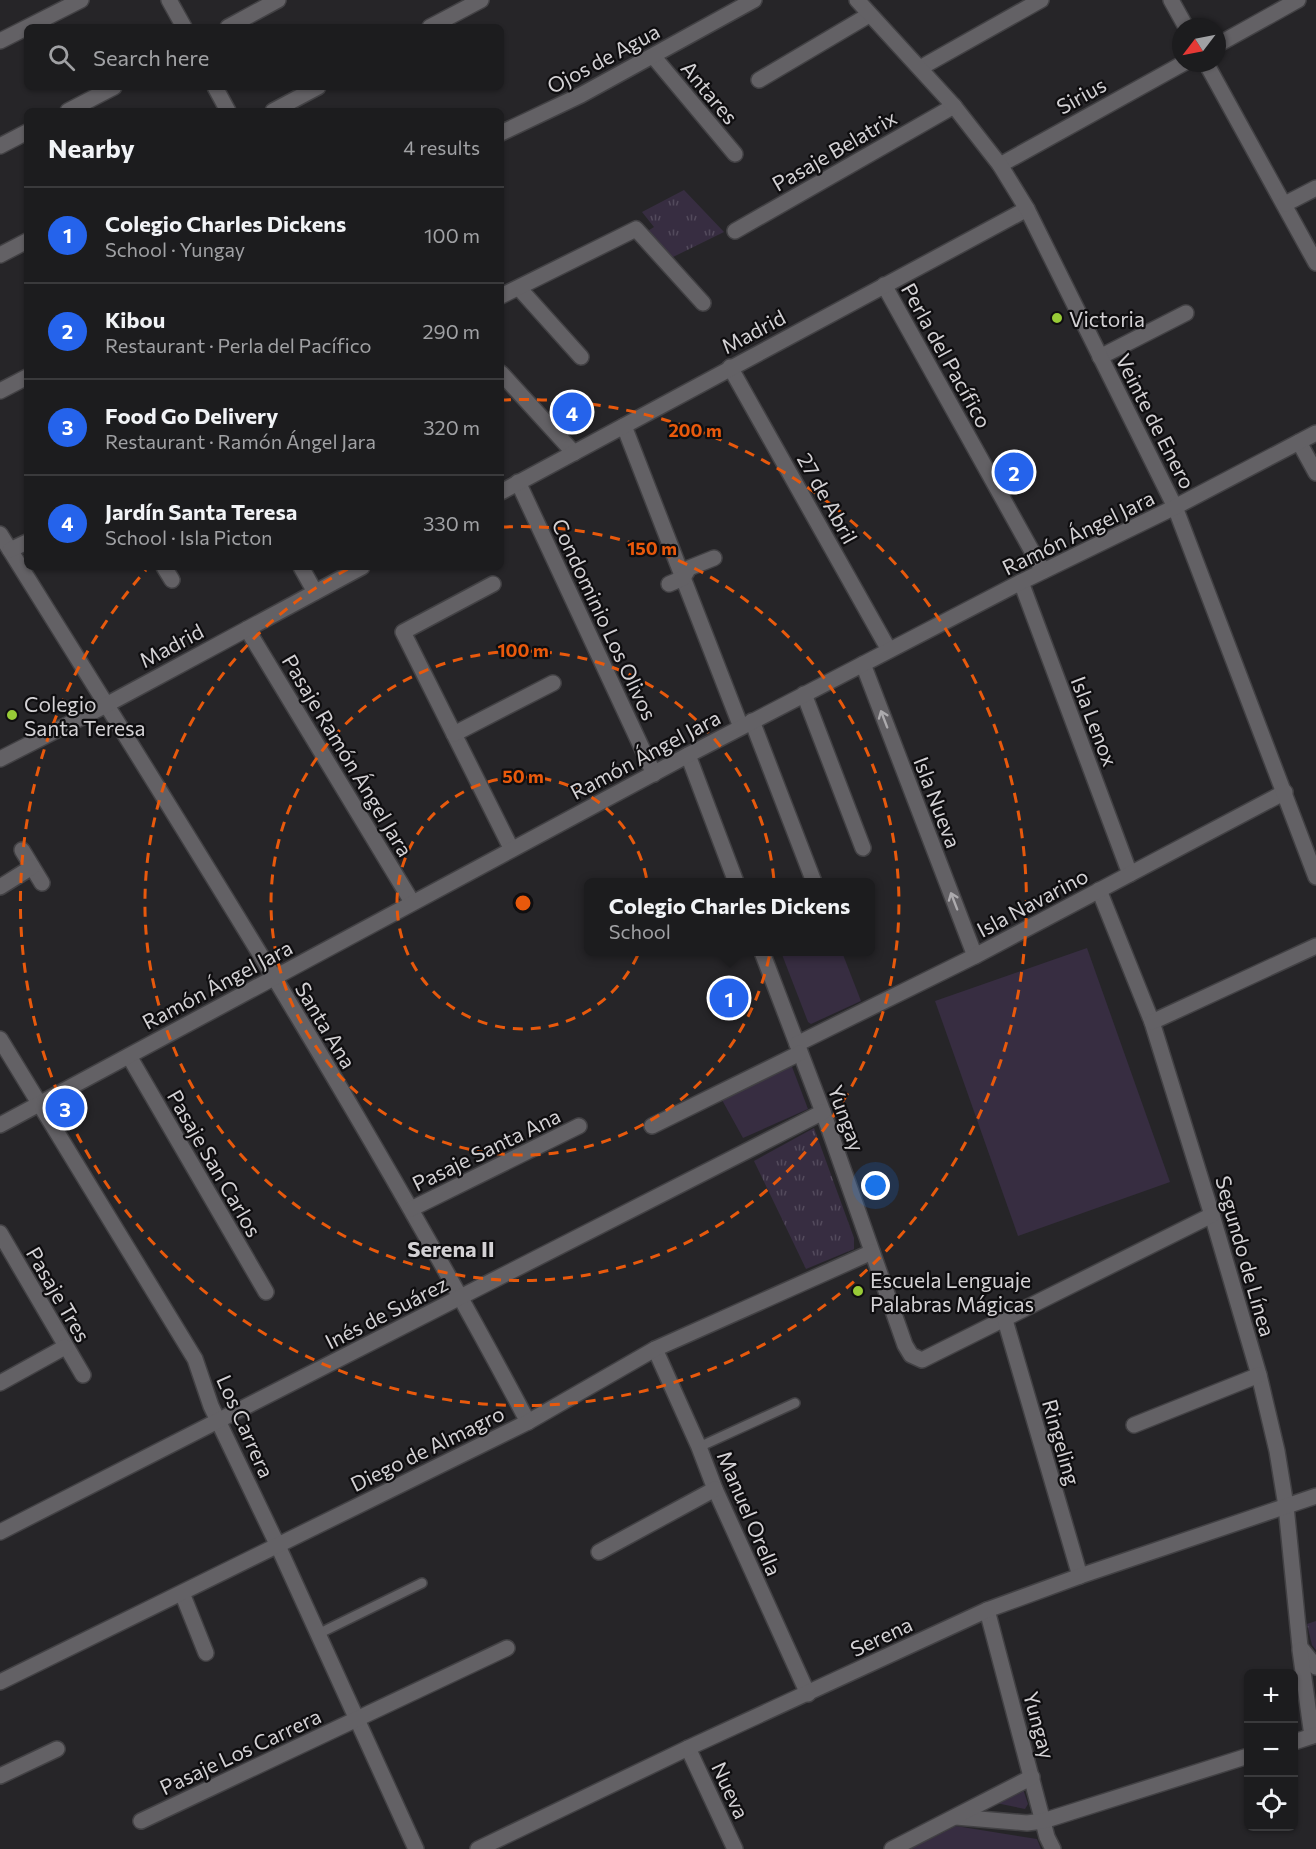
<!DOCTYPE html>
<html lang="en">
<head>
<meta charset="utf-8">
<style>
	body { margin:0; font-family:Commissioner,sans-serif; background:#29292b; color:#f1f3f6 }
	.controls { position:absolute; right:18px; bottom:18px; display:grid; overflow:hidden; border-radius:9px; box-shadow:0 2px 4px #0004 }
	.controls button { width:54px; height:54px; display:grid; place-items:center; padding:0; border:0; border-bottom:2px solid #3a3a3c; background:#1c1c1e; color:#f1f3f6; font:30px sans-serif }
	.compass { position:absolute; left:1172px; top:18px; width:54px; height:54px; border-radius:50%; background:#1c1c1e; box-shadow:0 2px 4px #0004; rotate:238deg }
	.you { position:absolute; left:876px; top:1186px; width:21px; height:21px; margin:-15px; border:4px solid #fff; border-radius:50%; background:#1a73e8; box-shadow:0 0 0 9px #1a73e833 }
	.badge { display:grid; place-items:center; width:39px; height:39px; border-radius:50%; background:#2563eb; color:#fff; font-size:20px; font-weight:700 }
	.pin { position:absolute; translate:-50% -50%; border:3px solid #fff; box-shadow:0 2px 6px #0006 }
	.popup { position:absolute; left:584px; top:878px; width:291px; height:78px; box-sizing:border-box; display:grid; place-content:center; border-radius:9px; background:#1c1c1e; filter:drop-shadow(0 2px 4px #0005); font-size:20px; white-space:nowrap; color:#a0a1a4 }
	.popup b { font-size:22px; color:#f1f3f6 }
	.popup::after { content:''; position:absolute; left:50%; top:100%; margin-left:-12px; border:12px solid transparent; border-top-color:#1c1c1e }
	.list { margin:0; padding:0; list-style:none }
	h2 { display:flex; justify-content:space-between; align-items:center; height:78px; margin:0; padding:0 24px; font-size:26px }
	h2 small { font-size:20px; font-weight:400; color:#a0a1a4 }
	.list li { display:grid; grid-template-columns:39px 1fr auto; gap:18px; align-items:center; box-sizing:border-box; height:96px; padding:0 24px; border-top:2px solid #3a3a3c }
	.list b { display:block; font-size:22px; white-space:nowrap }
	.list p { margin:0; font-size:20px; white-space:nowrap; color:#a0a1a4 }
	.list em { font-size:20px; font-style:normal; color:#a0a1a4 }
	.icon { flex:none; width:33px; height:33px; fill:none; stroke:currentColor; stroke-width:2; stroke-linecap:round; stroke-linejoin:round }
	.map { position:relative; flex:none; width:1316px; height:1849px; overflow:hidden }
	.search { position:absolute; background:#1c1c1e; box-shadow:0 2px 4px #0004; left:24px; top:24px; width:480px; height:66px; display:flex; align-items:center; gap:15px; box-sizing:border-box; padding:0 21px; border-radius:9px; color:#a0a1a4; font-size:22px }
	.panel { position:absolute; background:#1c1c1e; box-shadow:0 2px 4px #0004; left:24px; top:108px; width:480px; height:462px; border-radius:9px }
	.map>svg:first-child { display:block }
	.green { fill:#372d41 }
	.park { fill:url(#park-tufts) }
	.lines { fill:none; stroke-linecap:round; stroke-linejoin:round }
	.service-casing { stroke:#424144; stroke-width:12 }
	.minor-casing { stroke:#424144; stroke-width:18 }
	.tertiary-casing { stroke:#424144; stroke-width:18 }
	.secondary-casing { stroke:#424144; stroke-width:18 }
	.service { stroke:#636165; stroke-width:9 }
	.minor { stroke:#636165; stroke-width:15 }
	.tertiary { stroke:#636165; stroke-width:15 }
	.secondary { stroke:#636165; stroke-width:15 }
	.oneway { stroke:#acaaad }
	.ring { fill:none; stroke:#e8590c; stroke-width:3; stroke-dasharray:10 8 }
	.poi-dot { fill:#98cb37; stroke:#0f0e10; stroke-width:2 }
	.labels { text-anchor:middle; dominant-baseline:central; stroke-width:4.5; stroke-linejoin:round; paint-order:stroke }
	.street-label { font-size:21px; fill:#d3d1d4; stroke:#0f0e10 }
	.poi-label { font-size:21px; fill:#d3d1d4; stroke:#0f0e10; text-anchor:start }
	.neighbourhood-label { font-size:22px; font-weight:bold; fill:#d3d1d4; stroke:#0f0e10 }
	.centre { fill:#e8590c; stroke:#0f0e10; stroke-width:3 }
	.ring-label { font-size:18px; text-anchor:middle; font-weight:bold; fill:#e8590c; stroke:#0f0e10; stroke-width:4.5; stroke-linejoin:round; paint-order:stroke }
</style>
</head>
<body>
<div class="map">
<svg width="1316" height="1849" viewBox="0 0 1316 1849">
	<defs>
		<pattern id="park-tufts" width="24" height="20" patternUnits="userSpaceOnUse" patternTransform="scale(1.5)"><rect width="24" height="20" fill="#372d41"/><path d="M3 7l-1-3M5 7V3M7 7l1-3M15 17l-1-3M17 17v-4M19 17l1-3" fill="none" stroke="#534a5c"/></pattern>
	</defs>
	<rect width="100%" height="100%" fill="#262528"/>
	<g class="green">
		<polygon points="1087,948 1170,1182 1018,1236 935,1001"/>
		<polygon points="781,952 842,952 861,1001 811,1024 808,1022"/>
		<polygon points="791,1064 808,1109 743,1138 722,1100"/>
		<polygon points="1023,1789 1028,1804 1025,1809 996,1803"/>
		<polygon points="956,1826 1037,1839 1041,1849 910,1849"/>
	</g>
	<g class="park">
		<polygon points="684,190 724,232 671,258 646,232 654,227 642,212"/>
		<polygon points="814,1128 854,1238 854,1249 806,1269 754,1161"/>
		<polygon points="1316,1621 1316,1650 1312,1645 1307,1624"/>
	</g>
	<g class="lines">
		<defs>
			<g id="service">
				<polyline points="699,1447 795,1403"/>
				<polyline points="318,1634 422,1583"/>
			</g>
			<g id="minor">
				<polyline points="169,0 184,27"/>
				<polyline points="1171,0 1186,27"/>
				<polyline points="228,27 278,0"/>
				<polyline points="430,27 481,0"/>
				<polyline points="0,41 81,0"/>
				<polyline points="1217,45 1298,0"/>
				<polyline points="653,56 735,154"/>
				<polyline points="1206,63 1316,263"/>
				<polyline points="920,68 1041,0"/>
				<polyline points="759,80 869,15"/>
				<polyline points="215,87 228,111"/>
				<polyline points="68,111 114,87"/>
				<polyline points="273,111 318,87"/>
				<polyline points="0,146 27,132"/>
				<polyline points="1000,165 1184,63"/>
				<polyline points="1285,204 1316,188"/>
				<polyline points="735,231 954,106"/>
				<polyline points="0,255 27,241"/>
				<polyline points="884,285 1043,571"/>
				<polyline points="519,288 581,357"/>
				<polyline points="501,296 636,229 703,303"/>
				<polyline points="1100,357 1186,313"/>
				<polyline points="730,367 889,650"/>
				<polyline points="501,373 574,453"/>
				<polyline points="624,426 741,727"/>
				<polyline points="1299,442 1316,473"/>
				<polyline points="518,482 654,774"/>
				<polyline points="501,492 1027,209"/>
				<path d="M0,534C182,826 367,1118 528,1422"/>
				<polyline points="10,550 27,542"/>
				<polyline points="164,567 172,580"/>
				<polyline points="301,567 315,592"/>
				<polyline points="1021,582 1130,874"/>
				<polyline points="493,584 403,632 511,848"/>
				<polyline points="669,584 683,578 689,568 714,558"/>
				<polyline points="247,629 412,902"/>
				<polyline points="863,664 975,956"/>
				<polyline points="804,694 863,848"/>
				<polyline points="752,721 814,882"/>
				<polyline points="454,734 553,683"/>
				<polyline points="688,755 736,882"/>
				<polyline points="0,759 106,705 362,567"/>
				<polyline points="22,850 42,883"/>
				<polyline points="0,887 32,867"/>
				<polyline points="1099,890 1152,1022 1212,1215 1259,1375 1277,1451 1286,1506 1300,1647 1316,1667"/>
				<polyline points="762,952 823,1112 905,1345 911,1355 922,1360 1212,1215"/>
				<polyline points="1152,1022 1316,946"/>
				<polyline points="0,1039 195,1359 211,1406 278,1546 416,1849"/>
				<polyline points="797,1044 975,956 1285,792"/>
				<polyline points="129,1056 266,1292"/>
				<polyline points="652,1126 800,1053"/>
				<polyline points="411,1209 579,1126"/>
				<polyline points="0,1233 83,1375"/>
				<polyline points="1005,1320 1080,1576"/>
				<polyline points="655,1349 699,1447 715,1489 808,1694"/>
				<polyline points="0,1383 65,1347"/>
				<polyline points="1134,1425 1259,1375"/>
				<polyline points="0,1532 823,1112"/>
				<polyline points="599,1552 715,1489"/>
				<polyline points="182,1593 206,1653"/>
				<polyline points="987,1610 1047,1837 1053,1849"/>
				<polyline points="1300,1650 1312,1736"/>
				<polyline points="0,1682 528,1422 655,1349 872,1252"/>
				<polyline points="1294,1742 1316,1735"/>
				<polyline points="688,1748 735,1849"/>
				<polyline points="0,1776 57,1749"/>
				<polyline points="956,1817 1027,1823 1043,1821 1248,1756"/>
				<polyline points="141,1821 507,1648"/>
				<polyline points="892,1849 1032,1777"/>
			</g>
			<g id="tertiary">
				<polyline points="501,133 581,95 754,0"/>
				<polyline points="0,391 27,377"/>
				<polyline points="1175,507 1316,877"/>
				<polyline points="478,1849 688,1748 987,1610 1080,1576 1316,1496"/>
			</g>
			<g id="secondary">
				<polyline points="857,0 954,106 1000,165 1027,209 1175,507"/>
				<polyline points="0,1125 688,755 1021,582 1175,507 1316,433"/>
			</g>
		</defs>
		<use href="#service" class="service-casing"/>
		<use href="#minor" class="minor-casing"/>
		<use href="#tertiary" class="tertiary-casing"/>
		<use href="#secondary" class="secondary-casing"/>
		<use href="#service" class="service"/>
		<use href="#minor" class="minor"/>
		<use href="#tertiary" class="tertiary"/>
		<use href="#secondary" class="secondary"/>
	</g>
	<defs><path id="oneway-shaft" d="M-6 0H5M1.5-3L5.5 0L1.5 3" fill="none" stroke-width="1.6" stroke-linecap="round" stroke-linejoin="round" transform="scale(1.5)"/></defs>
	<g class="oneway">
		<use href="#oneway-shaft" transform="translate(884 719) rotate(-111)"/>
		<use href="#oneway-shaft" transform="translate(954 901) rotate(-111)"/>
	</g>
	<g class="ring">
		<circle cx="523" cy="903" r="126"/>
		<circle cx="523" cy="903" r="252"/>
		<path d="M503 527A377 377 0 1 1 352 567"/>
		<path d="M501 400A503 503 0 1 1 146 570"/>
	</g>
	<g class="poi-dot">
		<circle cx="1057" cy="318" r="6"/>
		<circle cx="12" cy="715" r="6"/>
		<circle cx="858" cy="1291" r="6"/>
	</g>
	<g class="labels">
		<g class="street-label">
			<text transform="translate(603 58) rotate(-28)">Ojos de Agua</text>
			<text transform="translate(710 92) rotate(50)">Antares</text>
			<text transform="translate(1081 95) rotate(-29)">Sirius</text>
			<text transform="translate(834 150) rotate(-30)">Pasaje Belatrix</text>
			<text transform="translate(753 331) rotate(-28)">Madrid</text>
			<text transform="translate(947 355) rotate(61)">Perla del Pacífico</text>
			<text transform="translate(1156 421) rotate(63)">Veinte de Enero</text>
			<text transform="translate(828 498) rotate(61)">27 de Abril</text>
			<text transform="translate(1078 532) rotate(-26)">Ramón Ángel Jara</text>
			<text transform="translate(605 619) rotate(65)">Condominio Los Olivos</text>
			<text transform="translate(171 645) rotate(-28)">Madrid</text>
			<text transform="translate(1095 721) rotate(69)">Isla Lenox</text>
			<text transform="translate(645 754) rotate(-28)">Ramón Ángel Jara</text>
			<text transform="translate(348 755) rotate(59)">Pasaje Ramón Ángel Jara</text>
			<text transform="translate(938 802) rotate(69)">Isla Nueva</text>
			<text transform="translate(1032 902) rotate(-28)">Isla Navarino</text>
			<text transform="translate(217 984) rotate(-28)">Ramón Ángel Jara</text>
			<text transform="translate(326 1025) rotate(59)">Santa Ana</text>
			<text transform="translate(847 1118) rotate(70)">Yungay</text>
			<text transform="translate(486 1149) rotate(-26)">Pasaje Santa Ana</text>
			<text transform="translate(215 1163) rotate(60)">Pasaje San Carlos</text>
			<text transform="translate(1246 1256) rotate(74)">Segundo de Línea</text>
			<text transform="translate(59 1294) rotate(60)">Pasaje Tres</text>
			<text transform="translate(386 1312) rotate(-27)">Inés de Suárez</text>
			<text transform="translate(246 1426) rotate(66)">Los Carrera</text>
			<text transform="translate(1062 1442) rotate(74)">Ringeling</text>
			<text transform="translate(427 1448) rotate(-26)">Diego de Almagro</text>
			<text transform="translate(750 1513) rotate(67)">Manuel Orella</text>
			<text transform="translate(881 1636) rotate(-25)">Serena</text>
			<text transform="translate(1040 1725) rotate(75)">Yungay</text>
			<text transform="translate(240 1751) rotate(-25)">Pasaje Los Carrera</text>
			<text transform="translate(731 1790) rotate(65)">Nueva</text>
		</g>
		<g class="poi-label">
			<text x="1069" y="318">Victoria</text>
			<text x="24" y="703">Colegio<tspan x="24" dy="24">Santa Teresa</tspan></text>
			<text x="870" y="1279">Escuela Lenguaje<tspan x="870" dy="24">Palabras Mágicas</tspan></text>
		</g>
		<g class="neighbourhood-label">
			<text x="451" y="1248">Serena II</text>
		</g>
	</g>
	<circle cx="523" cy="903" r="9" class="centre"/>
	<g class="ring-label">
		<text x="695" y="437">200 m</text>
		<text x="652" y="555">150 m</text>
		<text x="523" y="657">100 m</text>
		<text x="523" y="783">50 m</text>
	</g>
</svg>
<div class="controls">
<button>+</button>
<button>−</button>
<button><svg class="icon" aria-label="locate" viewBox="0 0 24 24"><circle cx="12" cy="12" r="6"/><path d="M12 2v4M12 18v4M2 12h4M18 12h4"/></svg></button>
</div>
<svg class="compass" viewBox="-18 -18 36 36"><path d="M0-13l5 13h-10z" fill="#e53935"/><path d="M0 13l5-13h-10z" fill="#a0a1a4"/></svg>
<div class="you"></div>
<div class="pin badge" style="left:729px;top:998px">1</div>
<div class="popup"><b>Colegio Charles Dickens</b>School</div>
<div class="pin badge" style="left:1014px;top:472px">2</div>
<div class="pin badge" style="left:65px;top:1108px">3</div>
<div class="pin badge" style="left:572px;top:412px">4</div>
<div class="search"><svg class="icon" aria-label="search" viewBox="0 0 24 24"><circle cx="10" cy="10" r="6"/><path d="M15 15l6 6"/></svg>Search here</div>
<section class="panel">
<h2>Nearby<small>4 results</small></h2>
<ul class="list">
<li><span class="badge">1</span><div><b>Colegio Charles Dickens</b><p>School · Yungay</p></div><em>100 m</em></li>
<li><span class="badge">2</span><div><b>Kibou</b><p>Restaurant · Perla del Pacífico</p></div><em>290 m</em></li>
<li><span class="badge">3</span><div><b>Food Go Delivery</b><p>Restaurant · Ramón Ángel Jara</p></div><em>320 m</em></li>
<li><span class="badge">4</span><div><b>Jardín Santa Teresa</b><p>School · Isla Picton</p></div><em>330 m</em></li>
</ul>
</section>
</div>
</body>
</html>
